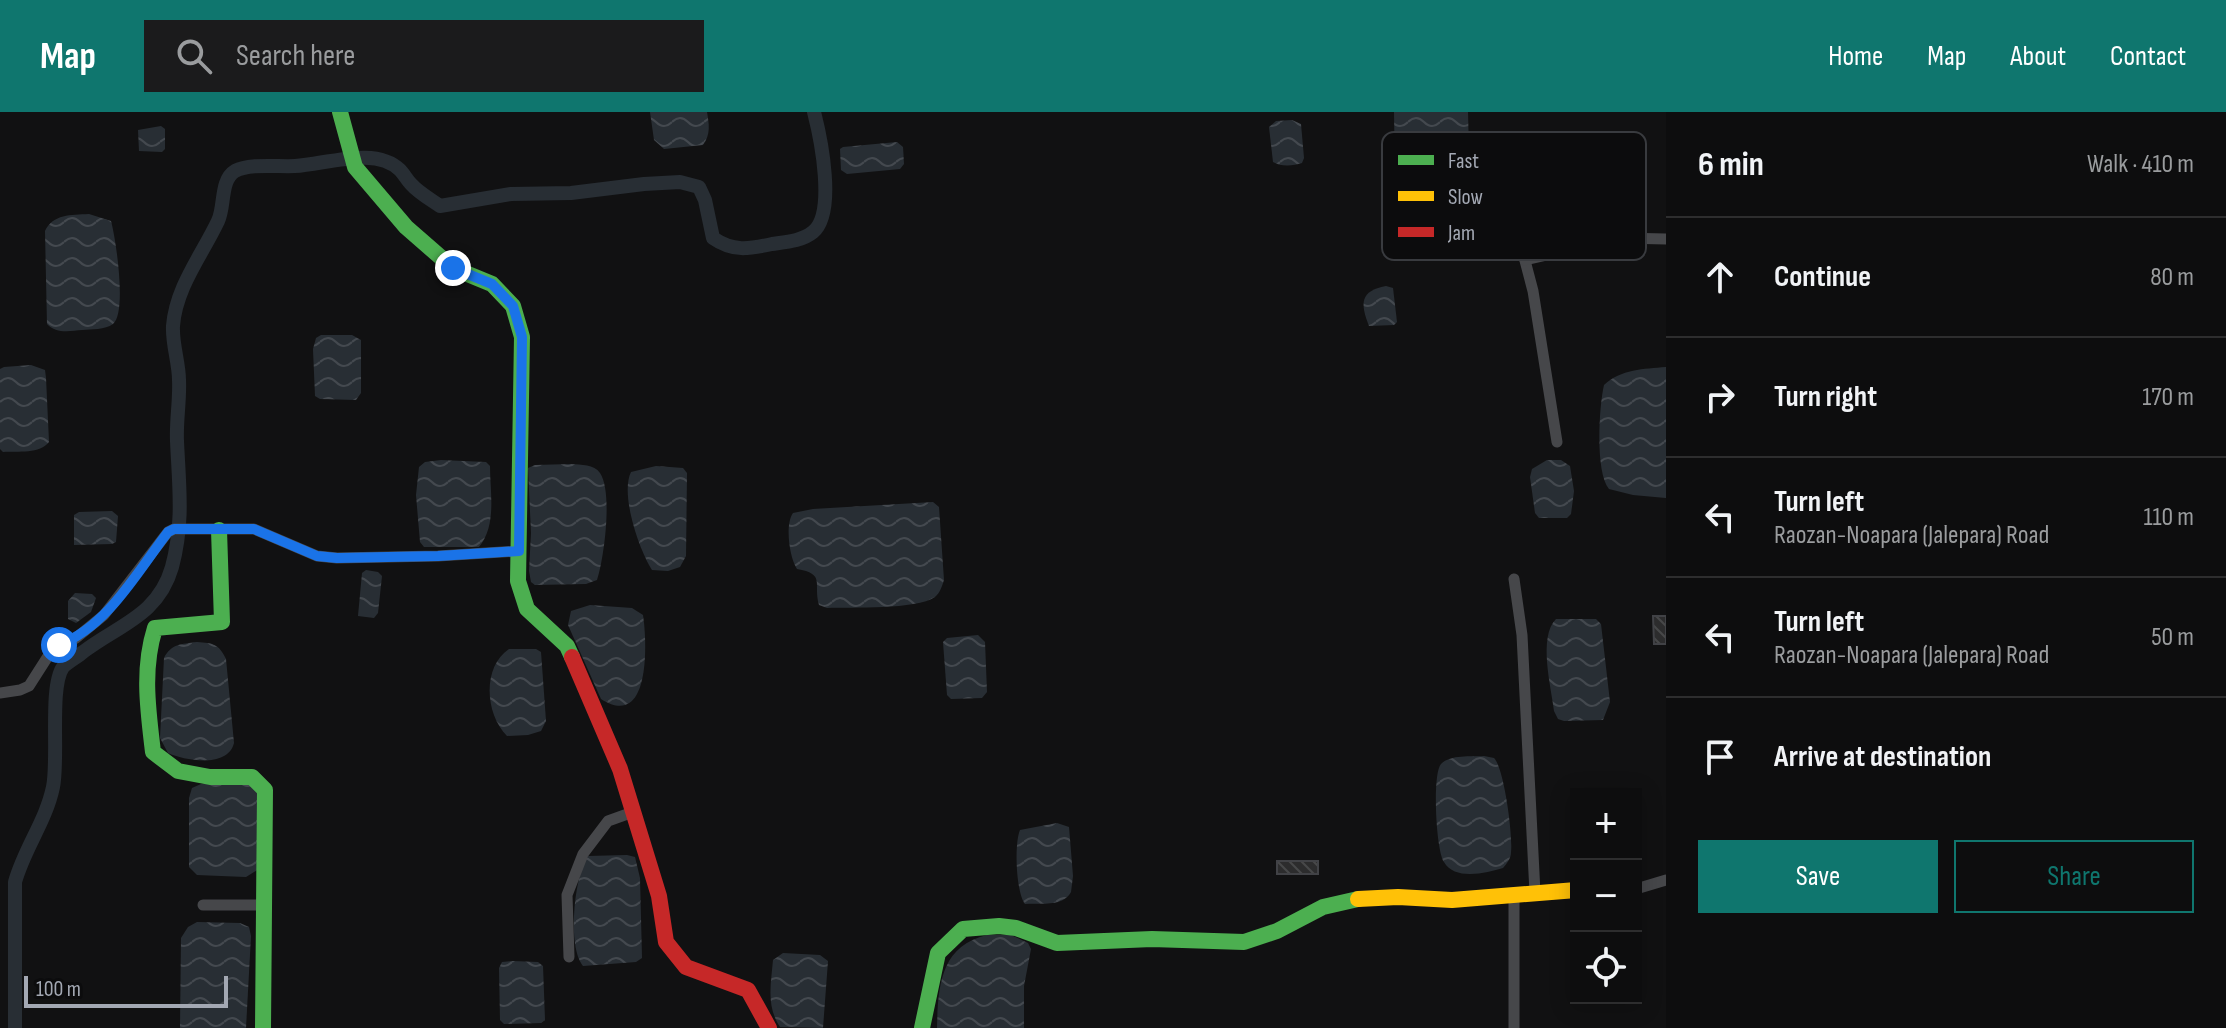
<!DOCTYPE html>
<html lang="en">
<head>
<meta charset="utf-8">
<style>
	body { margin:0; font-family:"Sofia Sans Condensed",sans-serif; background:#1b1b1c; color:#f1f3f6 }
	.controls { position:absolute; right:24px; bottom:24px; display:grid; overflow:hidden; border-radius:0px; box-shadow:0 4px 20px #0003 }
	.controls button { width:72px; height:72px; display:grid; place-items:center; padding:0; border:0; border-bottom:2px solid #2d2d2e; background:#0d0d0e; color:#f1f3f6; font:40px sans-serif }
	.scale { position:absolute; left:24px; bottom:20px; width:204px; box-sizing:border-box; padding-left:8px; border:4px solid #a3a8b3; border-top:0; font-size:22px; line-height:28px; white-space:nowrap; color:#a3a8b3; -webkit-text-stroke:6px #0c0c0d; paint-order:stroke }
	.stop { position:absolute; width:24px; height:24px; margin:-18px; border:6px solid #1a73e8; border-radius:50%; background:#fff }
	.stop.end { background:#1a73e8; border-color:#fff; box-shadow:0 2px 8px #0008 }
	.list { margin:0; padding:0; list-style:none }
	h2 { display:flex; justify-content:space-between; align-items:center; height:104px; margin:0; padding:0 32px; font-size:34px }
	h2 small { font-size:26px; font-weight:400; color:#9a9c9e }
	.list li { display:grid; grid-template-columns:52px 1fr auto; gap:24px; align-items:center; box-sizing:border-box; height:120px; padding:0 32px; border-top:2px solid #2d2d2e }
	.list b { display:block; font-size:30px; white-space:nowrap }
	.list p { margin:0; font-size:26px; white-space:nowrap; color:#9a9c9e }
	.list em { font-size:26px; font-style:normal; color:#9a9c9e }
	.actions { display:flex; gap:16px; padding:24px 32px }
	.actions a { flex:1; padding:18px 0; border:2px solid #0f766e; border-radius:0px; text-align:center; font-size:28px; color:#0f766e }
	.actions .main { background:#0f766e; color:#fff }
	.icon { flex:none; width:44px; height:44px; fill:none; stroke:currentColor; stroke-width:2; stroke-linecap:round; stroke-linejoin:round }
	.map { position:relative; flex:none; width:1666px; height:916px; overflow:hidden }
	header { display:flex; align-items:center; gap:48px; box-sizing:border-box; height:112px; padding:0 40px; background:#0f766e; color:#fff }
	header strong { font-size:38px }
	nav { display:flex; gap:44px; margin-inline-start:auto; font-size:28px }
	.search { width:560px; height:72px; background:#1b1b1c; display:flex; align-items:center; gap:20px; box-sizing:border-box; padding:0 28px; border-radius:0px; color:#9a9c9e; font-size:30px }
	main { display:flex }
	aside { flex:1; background:#0d0d0e }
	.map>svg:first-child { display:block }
	.water { fill:url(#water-waves) }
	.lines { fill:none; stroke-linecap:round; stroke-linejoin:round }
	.canal { stroke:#282e34; stroke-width:14 }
	.building { fill:url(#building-back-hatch); stroke:#414246; stroke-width:2 }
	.street { stroke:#46474a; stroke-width:11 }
	.fast { stroke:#4caf50; stroke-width:16 }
	.slow { stroke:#ffc107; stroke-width:16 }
	.jam { stroke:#c62828; stroke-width:16 }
	.route { stroke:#1a73e8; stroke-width:10 }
	.key { fill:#0c0c0d; stroke:#393b3f; stroke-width:2 }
	.key-label { font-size:22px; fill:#a3a8b3 }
</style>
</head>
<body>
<header>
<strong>Map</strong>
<div class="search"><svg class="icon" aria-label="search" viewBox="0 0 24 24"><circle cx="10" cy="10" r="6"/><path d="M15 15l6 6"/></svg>Search here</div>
<nav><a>Home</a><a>Map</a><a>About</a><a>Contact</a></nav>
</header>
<main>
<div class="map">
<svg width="1666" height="916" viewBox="0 0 1666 916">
	<defs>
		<pattern id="water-waves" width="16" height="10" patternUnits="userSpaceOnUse" patternTransform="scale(2)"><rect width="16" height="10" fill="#282e34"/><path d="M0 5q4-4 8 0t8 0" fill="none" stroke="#44494f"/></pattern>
		<pattern id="building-back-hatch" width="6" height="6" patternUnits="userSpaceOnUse" patternTransform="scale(2)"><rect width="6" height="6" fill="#2c2c2d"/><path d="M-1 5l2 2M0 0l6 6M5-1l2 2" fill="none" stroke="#474849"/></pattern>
	</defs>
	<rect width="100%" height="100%" fill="#111112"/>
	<g class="water">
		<path d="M650,0H707C709,12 711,22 703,33L664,37L654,28Z"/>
		<polygon points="1394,0 1468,0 1470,80 1450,88 1405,91 1401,88 1395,63"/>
		<path d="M1292,8L1301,12L1304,46L1302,51C1293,54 1281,55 1273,50L1269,15L1276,9Z"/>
		<polygon points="161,14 165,17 165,37 162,40 139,39 138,18"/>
		<polygon points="897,30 903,35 904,52 900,57 847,62 841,58 840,37 843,35"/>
		<path d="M89,102L111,109C116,127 127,201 113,212C105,218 91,217 82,218C70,219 56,222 47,212L45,119C53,102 71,103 89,102Z"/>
		<path d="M1386,174L1393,176L1397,210L1394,213L1369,214C1360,191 1360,179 1386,174Z"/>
		<polygon points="321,223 352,223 361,228 361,281 356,288 320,287 315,284 313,237 316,226"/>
		<path d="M31,253L45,258L46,266L49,330C40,342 18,339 3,340L0,337V257L4,255Z"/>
		<path d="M1666,255V386L1633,383L1609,377C1595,360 1599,294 1604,273C1621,257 1644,257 1666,255Z"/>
		<path d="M441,348L486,350L490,354C490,381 497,413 479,435H424L420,430L416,383L419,355L425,350Z"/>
		<polygon points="1547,348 1561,348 1570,354 1574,379 1571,402 1567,406 1539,406 1535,401 1530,365 1532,357"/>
		<path d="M571,352C581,353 594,352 600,361C613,380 604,447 597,468L586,472L535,473L531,470L529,459L531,421L528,356L535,353Z"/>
		<path d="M656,354L683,356L687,361L686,444L680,455L668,459L652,458C639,438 620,382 631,360Z"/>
		<path d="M933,390L939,395L944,468C942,474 940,481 935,485C916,498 851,495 827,496L819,493C813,471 826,462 797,457C789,445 785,412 793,401L813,397Z"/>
		<polygon points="112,399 118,404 116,430 112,432 74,433 74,403 79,400"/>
		<polygon points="366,458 378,460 382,464 378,501 374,506 358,504 362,461"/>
		<polygon points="75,481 92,482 96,486 91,500 76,511 68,507 68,489"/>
		<path d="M590,493L632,496L643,503C647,529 651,619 601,587L568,513L571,499Z"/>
		<path d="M1556,507H1596L1601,512L1610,590L1603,608L1564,609L1558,607L1554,599C1551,574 1538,525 1556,507Z"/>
		<polygon points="978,523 985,530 987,580 982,586 951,587 947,583 943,530 947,526"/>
		<path d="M197,530C213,531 219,532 226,547L234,631C228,656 186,649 168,641L160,626L164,546C171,532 181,532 197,530Z"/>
		<path d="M509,537H536L541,540L546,609L541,619L528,623L507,624C485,602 482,555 509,537Z"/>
		<path d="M1484,644L1494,646C1504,656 1513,723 1511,740C1511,747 1507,751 1503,756C1486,761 1455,769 1444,750C1436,738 1432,662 1441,652C1451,642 1471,645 1484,644Z"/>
		<polygon points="247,671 254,676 258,683 259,757 246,765 197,763 189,755 189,686 192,676 201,672"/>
		<path d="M1057,711L1069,715L1073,764L1071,780C1063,795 1041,791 1025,792C1016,780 1014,732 1020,718Z"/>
		<path d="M627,743L635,745L640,766L642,846L636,850L583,854C567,835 574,764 588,744Z"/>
		<polygon points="197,810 240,811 249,815 251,824 246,916 180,916 181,826 188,815"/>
		<path d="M987,823H1011L1028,831L1031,837L1024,874V916H937C938,875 940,834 987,823Z"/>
		<path d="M783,841L820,843L828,849L823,916L780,915C766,894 771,872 773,848Z"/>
		<polygon points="512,849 538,850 543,854 545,908 541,911 504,912 500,908 499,856 502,850"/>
	</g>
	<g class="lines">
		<path class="canal" d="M15,916V770C24,737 46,709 53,675C59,646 49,575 63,555C68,550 77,545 83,540C118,513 158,504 172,455C184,410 179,374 177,329C176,309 180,289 179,268C179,251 172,232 173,214C176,175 202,143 218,109C225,95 220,68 235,59C250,51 278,55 295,54C327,52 376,34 400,58C404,62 407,68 411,72C419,81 430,87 440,94L511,82L571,81L644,72L680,70L699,75L705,88L713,126C733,140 749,137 772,132C786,130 802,129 813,120C836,101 821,27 814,0"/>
	</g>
	<g class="building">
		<polygon points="1653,504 1666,504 1666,532 1654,532"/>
		<rect x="1277" y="749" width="41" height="13"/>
	</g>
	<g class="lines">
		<g class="street">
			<polyline points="1508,84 1533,179 1557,330"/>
			<polyline points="1525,148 1621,126 1666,127"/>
			<polyline points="1514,467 1522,523 1535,781"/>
			<polyline points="0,581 20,578 29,574 52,538 76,526 104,503 168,420 174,417 254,417 317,444 337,446 438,444 519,439"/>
			<polyline points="1636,777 1666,768"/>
			<polyline points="1514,783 1514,916"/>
			<polyline points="203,793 266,793"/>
			<polyline points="569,845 567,783 583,742 608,709 633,700"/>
		</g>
		<g class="fast">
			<polyline points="340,0 355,55 406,115 453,156 492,172 513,194 522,225 518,469 527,497 567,534 572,545"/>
			<path d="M219,418L222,510L155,516C142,557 148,598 153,640L178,659L210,665H252L265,678L263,916"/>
			<polyline points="922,916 938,841 963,817 999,814 1016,816 1057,831 1152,827 1244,830 1277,819 1323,795 1358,787"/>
		</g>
		<polyline class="slow" points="1358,787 1398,785 1452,788 1576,778"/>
		<polyline class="jam" points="572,545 620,657 659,784 666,830 686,855 748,878 769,916"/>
	</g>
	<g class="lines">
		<path class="route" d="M59,533C108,514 137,460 168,420L174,417H254L317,444L337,446L438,444L519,439L522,225L513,194L492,172L453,156"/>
	</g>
	<rect x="1382" y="20" width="264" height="128" rx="12" class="key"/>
	<rect x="1398" y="43" width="36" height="10" fill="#4caf50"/>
	<rect x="1398" y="79" width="36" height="10" fill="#ffc107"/>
	<rect x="1398" y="115" width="36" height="10" fill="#c62828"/>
	<g class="key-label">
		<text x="1448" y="56">Fast</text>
		<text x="1448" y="92">Slow</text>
		<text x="1448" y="128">Jam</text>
	</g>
</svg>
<div class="controls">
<button>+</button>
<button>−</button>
<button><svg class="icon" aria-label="locate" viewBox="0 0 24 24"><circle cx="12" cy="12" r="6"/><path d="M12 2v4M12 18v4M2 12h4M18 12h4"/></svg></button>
</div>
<div class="scale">100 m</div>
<div class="stop" style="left:59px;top:533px"></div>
<div class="stop end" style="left:453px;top:156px"></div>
</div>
<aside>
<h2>6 min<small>Walk · 410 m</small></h2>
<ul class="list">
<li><svg class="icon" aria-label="ahead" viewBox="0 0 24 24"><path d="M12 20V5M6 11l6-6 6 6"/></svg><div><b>Continue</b></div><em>80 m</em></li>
<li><svg class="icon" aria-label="right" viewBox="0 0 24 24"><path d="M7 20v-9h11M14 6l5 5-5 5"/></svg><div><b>Turn right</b></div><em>170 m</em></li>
<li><svg class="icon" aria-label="left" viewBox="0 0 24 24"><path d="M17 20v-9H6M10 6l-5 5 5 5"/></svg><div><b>Turn left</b><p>Raozan-Noapara (Jalepara) Road</p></div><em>110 m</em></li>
<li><svg class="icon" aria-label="left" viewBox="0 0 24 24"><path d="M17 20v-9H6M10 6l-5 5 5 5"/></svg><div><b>Turn left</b><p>Raozan-Noapara (Jalepara) Road</p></div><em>50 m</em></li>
<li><svg class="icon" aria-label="arrive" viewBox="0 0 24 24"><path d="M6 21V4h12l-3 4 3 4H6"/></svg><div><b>Arrive at destination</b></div></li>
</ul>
<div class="actions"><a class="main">Save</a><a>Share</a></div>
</aside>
</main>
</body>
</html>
